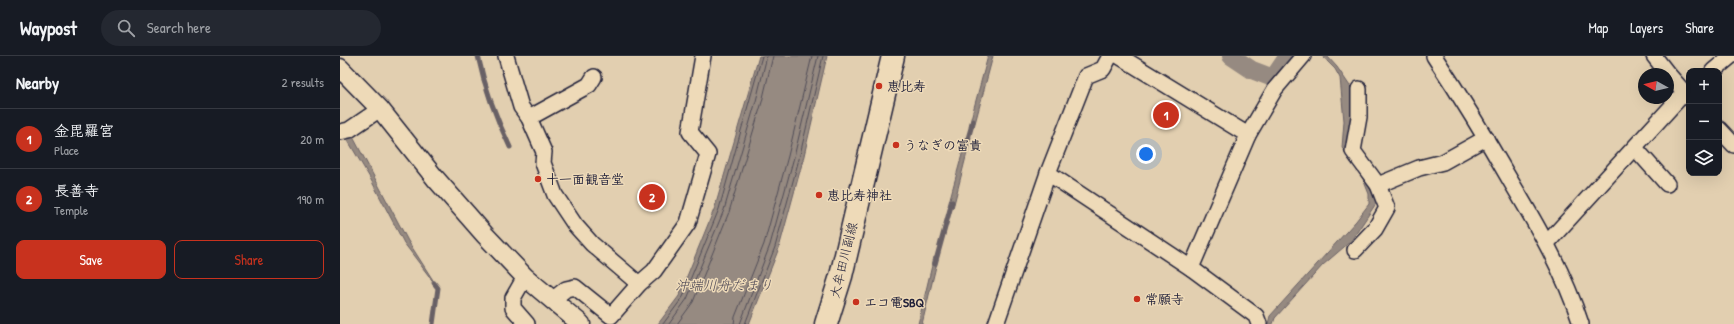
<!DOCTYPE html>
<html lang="en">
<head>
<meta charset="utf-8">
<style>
	body { margin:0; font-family:"Patrick Hand","Klee One",sans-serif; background:#242831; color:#f1f3f6 }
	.controls { position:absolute; right:12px; top:12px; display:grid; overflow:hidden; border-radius:8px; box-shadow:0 4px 16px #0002 }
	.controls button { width:36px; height:36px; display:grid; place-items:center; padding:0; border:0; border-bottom:1px solid #363941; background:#171b24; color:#f1f3f6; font:20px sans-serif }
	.compass { position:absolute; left:1298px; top:12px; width:36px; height:36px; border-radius:50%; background:#171b24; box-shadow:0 4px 16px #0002; rotate:278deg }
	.you { position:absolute; left:806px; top:98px; width:14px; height:14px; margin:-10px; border:3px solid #fff; border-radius:50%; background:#1a73e8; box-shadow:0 0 0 6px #1a73e833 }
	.badge { display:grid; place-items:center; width:26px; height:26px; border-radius:50%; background:#c8321e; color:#fff; font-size:13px; font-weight:700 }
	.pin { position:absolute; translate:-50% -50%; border:2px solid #fff; box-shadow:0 1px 4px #0006 }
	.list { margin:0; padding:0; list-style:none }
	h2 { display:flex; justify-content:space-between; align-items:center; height:52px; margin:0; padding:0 16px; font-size:17px }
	h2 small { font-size:13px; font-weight:400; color:#9ea1a6 }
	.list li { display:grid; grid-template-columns:26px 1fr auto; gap:12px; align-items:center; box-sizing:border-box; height:60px; padding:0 16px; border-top:1px solid #363941 }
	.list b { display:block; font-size:15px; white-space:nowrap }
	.list p { margin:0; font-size:13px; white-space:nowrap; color:#9ea1a6 }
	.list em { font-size:13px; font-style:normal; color:#9ea1a6 }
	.actions { display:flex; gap:8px; padding:12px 16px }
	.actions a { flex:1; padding:9px 0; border:1px solid #c8321e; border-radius:8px; text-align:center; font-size:14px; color:#c8321e }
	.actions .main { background:#c8321e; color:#fff }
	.icon { flex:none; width:22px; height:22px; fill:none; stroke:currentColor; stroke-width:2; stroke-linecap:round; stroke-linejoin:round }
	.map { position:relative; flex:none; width:1394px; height:268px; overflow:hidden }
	header { display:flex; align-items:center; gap:24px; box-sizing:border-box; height:56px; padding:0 20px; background:#171b24; border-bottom:1px solid #363941 }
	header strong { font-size:19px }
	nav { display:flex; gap:22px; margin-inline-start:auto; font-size:14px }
	.search { width:280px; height:36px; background:#242831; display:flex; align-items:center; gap:10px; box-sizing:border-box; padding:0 14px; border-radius:22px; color:#9ea1a6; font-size:15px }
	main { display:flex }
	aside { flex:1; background:#171b24 }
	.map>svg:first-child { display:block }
	.water { fill:#968a81; stroke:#686065 }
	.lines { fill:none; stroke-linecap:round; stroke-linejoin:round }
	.shore { stroke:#504c57; stroke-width:1 }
	.stream { stroke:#686065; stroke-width:5 }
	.canal { stroke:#968a81; stroke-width:18 }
	.minor-casing { stroke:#22223b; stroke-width:18 }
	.tertiary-casing { stroke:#22223b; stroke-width:21 }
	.primary-casing { stroke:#22223b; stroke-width:25 }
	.minor { stroke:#eedab8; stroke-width:15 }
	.tertiary { stroke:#eedab8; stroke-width:18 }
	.primary { stroke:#eedab8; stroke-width:22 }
	.poi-dot { fill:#c8321e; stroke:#eedab8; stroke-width:1.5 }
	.labels { text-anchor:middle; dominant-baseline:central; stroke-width:3; stroke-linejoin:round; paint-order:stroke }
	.poi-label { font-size:13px; font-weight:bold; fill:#22223b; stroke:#eedab8; text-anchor:start }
	.street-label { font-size:13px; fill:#22223b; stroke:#eedab8 }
	.water-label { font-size:14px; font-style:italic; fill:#4b4654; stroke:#eedab8 }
</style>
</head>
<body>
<header>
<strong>Waypost</strong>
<div class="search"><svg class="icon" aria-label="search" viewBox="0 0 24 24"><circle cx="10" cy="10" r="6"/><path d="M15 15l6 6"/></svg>Search here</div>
<nav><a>Map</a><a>Layers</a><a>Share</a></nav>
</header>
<main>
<aside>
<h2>Nearby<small>2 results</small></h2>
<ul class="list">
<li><span class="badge">1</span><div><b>金毘羅宮</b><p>Place</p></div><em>20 m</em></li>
<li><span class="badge">2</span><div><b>長善寺</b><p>Temple</p></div><em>190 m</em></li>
</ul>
<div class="actions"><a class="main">Save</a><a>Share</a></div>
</aside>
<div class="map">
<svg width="1394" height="268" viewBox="0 0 1394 268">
	<rect width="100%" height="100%" fill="#e2cfb0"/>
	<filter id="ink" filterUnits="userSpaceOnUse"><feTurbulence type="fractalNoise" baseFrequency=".025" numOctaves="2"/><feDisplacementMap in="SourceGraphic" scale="8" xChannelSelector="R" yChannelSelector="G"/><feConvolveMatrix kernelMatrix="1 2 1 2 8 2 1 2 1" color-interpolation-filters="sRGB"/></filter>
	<g filter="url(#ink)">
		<g class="water">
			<polygon points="419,0 487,0 463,104 439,192 409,268 318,268 339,240 375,151"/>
			<polygon points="648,0 653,0 634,71 629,70"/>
			<polygon points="888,0 894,0 911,11 933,19 932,23 914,17"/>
			<polygon points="982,0 987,0 997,11 1016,39 1011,79 1039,143 1011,185 983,209 935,262 933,268 928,268 930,260 1016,165 1029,148 1029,138 1023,123 1013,108 1014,106 1002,92 1004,65 1000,22 995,13"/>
			<polygon points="12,79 68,185 98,232 64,187 30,122 7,83"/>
			<polygon points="627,80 631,81 613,152 608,150"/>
			<polygon points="594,201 598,202 582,268 578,268"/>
		</g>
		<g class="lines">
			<g class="shore">
				<polyline points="323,268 343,241 379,153 422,0"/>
				<polyline points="329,268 347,243 384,154 416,45 427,0"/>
				<polyline points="337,268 353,246 389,156 422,46 433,0"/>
				<polyline points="394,268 395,261 424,188 448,100 472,0"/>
				<polyline points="400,268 430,189 454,101 478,0"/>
				<polyline points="405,268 435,191 459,103 483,0"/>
			</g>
			<g class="stream">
				<path d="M138,0C145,33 155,60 170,91"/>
				<polyline points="627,86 633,65"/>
				<polyline points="595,208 612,146"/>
				<polyline points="93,268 98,232 94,227"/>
			</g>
			<polyline class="canal" points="891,0 912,14 933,22 948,0"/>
			<defs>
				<g id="minor">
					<polyline points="166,0 181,51 189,62 204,96 203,107 215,139 235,169 252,188 299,228"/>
					<polyline points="779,0 908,79"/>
					<path d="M1094,0C1121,41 1146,82 1170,124C1198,171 1224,216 1241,268"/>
					<polyline points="1314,0 1328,18"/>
					<polyline points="1373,15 1391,0"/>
					<polyline points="1328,18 1349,42"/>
					<polyline points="189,62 249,29 254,21"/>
					<polyline points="1379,73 1394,89"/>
					<polyline points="0,76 9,74 40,53"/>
					<polyline points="1295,92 1327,128"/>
					<polyline points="708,117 851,212 916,260 919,268"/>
					<polyline points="1038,129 1079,112 1103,106 1146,82"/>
					<polyline points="1207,187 1344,37"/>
					<polyline points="1015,194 1035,173 1047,152 1038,129 1013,95 1019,61 1019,33"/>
					<polyline points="851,212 908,79 935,33 963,0"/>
					<polyline points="185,221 173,242 173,252 187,268"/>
					<polyline points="212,244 226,233 235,231 271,260 299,228 314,215 348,167 368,98 350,76 363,0"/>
					<polyline points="656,268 708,117 746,20 763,13 770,0"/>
				</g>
				<polyline id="tertiary" points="0,12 40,53 95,122 145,179 185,221 241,268"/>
				<polyline id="primary" points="486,268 501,220 553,0"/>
			</defs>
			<use href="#minor" class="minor-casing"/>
			<use href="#tertiary" class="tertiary-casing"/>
			<use href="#primary" class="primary-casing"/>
			<use href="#minor" class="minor"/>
			<use href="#tertiary" class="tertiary"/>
			<use href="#primary" class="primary"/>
		</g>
	</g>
	<g class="poi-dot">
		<circle cx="539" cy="30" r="4"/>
		<circle cx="556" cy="89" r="4"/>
		<circle cx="198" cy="123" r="4"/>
		<circle cx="479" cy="139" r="4"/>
		<circle cx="797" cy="243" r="4"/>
		<circle cx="516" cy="246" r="4"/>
	</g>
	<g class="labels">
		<g class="poi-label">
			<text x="547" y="30">恵比寿</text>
			<text x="564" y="89">うなぎの富貴</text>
			<text x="206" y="123">十一面観音堂</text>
			<text x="487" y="139">恵比寿神社</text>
			<text x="805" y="243">常願寺</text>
			<text x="524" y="246">エコ電SBQ</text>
		</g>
		<g class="street-label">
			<text transform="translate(503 204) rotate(-76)">大牟田川副線</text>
		</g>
		<g class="water-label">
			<text x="384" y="228">沖端川舟だまり</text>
		</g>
	</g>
</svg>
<div class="controls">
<button>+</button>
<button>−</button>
<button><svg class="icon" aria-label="layers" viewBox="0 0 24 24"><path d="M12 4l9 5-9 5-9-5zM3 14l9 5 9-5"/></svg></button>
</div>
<svg class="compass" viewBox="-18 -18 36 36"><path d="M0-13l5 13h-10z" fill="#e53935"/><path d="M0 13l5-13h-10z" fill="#9ea1a6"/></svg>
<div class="you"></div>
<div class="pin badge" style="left:826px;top:59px">1</div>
<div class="pin badge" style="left:312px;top:141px">2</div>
</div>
</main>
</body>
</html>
